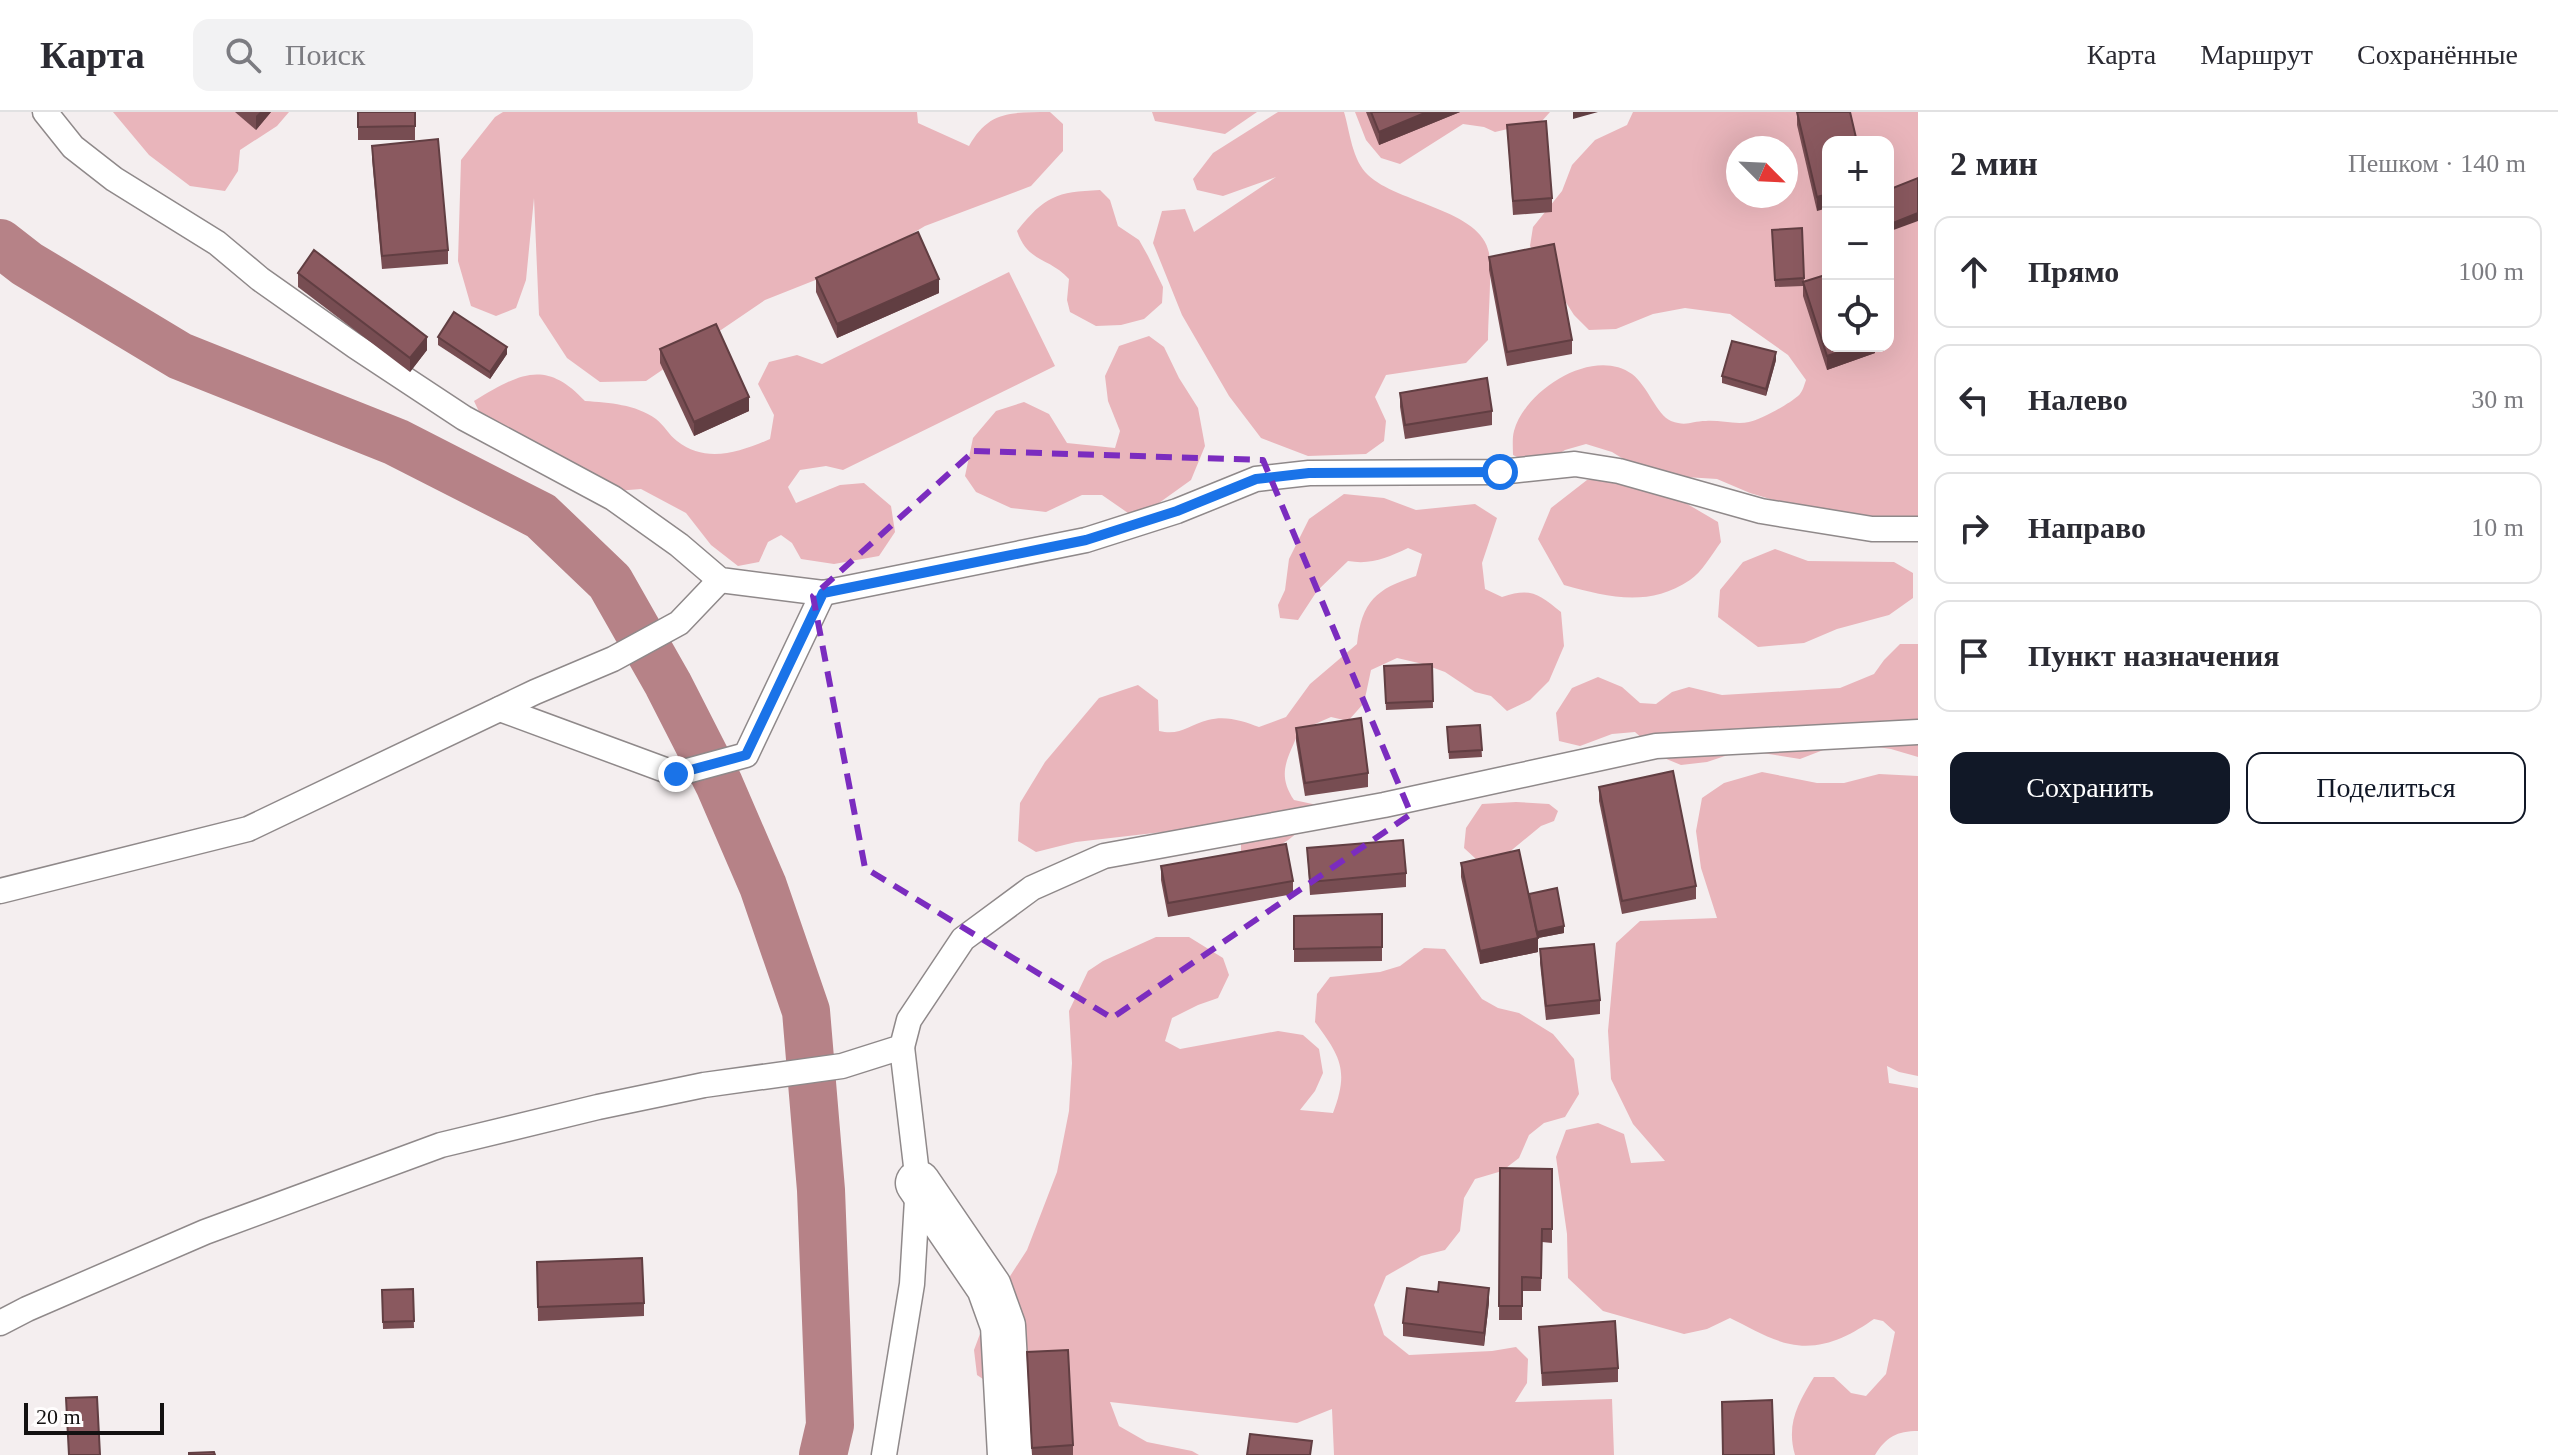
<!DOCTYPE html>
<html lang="ru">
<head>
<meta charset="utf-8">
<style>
	body { margin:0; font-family:"Times New Roman",serif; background:#f2f2f3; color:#2b2b33 }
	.controls { position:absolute; right:24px; top:24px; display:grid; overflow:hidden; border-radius:16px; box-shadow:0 8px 32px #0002 }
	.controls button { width:72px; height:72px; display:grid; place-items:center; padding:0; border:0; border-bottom:2px solid #e1e1e2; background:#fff; color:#2b2b33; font:40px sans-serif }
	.compass { position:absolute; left:1726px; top:24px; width:72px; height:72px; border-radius:50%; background:#fff; box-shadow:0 8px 32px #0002; rotate:114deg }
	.scale { position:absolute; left:24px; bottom:20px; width:140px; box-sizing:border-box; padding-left:8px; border:4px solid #131111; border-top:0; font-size:22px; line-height:28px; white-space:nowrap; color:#131111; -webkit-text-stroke:6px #fffdfd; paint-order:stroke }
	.stop { position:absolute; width:24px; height:24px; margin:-18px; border:6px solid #1a73e8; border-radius:50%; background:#fff }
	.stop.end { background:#1a73e8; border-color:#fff; box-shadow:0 2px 8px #0008 }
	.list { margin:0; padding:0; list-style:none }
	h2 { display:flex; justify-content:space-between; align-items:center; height:104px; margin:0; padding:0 32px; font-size:34px }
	h2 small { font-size:26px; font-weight:400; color:#7c7c81 }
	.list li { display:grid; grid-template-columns:52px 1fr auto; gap:24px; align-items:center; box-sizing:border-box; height:112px; margin:0 16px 16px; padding:0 16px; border:2px solid #e1e1e2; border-radius:16px }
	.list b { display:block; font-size:30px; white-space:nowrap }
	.list em { font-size:26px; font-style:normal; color:#7c7c81 }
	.actions { display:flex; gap:16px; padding:24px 32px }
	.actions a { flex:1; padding:18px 0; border:2px solid #111827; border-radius:16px; text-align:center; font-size:28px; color:#111827 }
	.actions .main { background:#111827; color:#fff }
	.icon { flex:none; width:44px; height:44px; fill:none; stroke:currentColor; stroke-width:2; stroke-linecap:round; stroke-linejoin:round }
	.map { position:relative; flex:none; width:1918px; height:1343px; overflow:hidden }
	header { display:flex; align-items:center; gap:48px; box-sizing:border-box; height:112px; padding:0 40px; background:#fff; border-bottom:2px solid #e1e1e2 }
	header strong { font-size:38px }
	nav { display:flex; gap:44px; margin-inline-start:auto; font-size:28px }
	.search { width:560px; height:72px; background:#f2f2f3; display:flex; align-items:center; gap:20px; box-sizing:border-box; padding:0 28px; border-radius:16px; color:#7c7c81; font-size:30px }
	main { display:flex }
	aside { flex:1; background:#fff }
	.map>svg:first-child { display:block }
	.green { fill:#e9b5bb; fill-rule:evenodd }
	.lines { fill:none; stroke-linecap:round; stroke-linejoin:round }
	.canal { stroke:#b68287; stroke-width:48 }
	.lane-casing { stroke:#8f898a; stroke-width:27 }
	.street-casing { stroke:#8f898a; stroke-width:47 }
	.lane { stroke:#fff; stroke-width:24 }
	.street { stroke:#fff; stroke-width:44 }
	.wall { fill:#774d52 }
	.shaded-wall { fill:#613e42 }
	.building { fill:#8a595f; stroke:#613e42; stroke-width:2 }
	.route { stroke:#1a73e8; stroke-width:10 }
	.marked { fill:none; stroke:#7b2cbf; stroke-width:6; stroke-dasharray:16 10; stroke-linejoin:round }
</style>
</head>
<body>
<header>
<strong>Карта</strong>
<div class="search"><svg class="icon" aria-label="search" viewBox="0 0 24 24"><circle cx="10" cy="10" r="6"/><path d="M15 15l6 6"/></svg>Поиск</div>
<nav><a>Карта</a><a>Маршрут</a><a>Сохранённые</a></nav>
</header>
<main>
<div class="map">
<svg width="1918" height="1343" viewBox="0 0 1918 1343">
	<rect width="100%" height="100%" fill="#f4eeef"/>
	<g class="green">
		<polygon points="113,0 289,0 277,14 240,38 238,59 225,79 190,74 149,43"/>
		<path d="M503,0H917L918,11L969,34C988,0 1008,0 1050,0L1063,12V39L1031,74L925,114L871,146L765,188L646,269L600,270L567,246L539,203L534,86L526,168L516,196L496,204L471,194L458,149L461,48L495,5Z"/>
		<polygon points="1152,0 1257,0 1225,22 1155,9"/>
		<path d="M1278,0H1344C1350,20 1352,48 1368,63C1397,91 1482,98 1489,141C1492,164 1488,204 1488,228L1466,251L1386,263L1375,285L1386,309L1384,329L1366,342L1308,344L1261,326L1229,284L1182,203L1153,131L1162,99L1185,97L1194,120L1276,65L1223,84L1197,78L1193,67L1213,41Z"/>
		<polygon points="1355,0 1550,0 1542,9 1495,20 1484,15 1463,12 1400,52 1381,46 1366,28"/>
		<path d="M1633,0H1918V407L1900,411L1787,392L1750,381L1717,367L1670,364L1638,356L1612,340L1586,332L1565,338L1537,355L1513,343C1513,336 1512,326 1514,319C1525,278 1593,234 1632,262C1647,273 1657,303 1671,309C1687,315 1691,309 1706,309C1720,308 1736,313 1749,310C1760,308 1789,292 1798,284C1802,281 1804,274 1806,268L1788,243L1730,202L1685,196L1653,202L1616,217L1589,218L1574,203L1530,134L1533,115L1562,79L1572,53L1595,28L1627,13ZM1828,30H1888V234H1828ZM1738,36H1786V84H1738Z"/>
		<path d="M1100,78L1110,88L1118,114L1139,128L1148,144L1163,175L1162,191L1144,207L1121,213L1096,214L1070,200L1067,188L1069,167C1049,145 1028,151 1017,119C1045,84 1056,80 1100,78Z"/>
		<path d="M1009,160L1055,254L843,358L826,354L800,358L788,375L796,391L840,373L864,371L891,394L895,420L879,444L834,452L801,447L792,431L781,423L768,430L759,450L738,454L711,433L686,401L641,377L616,379L482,306L474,289C519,262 545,246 585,289C610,291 635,292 656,307C664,313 669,323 677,329C706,352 740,340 770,327L774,303L758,272L769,250L797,243L822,252Z"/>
		<polygon points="1149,224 1164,235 1179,266 1198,296 1205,334 1191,368 1145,401 1128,401 1102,383 1082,383 1046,400 1011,396 976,380 965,364 973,326 996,299 1024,290 1049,302 1067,331 1115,336 1120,319 1108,289 1105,264 1119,234"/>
		<path d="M1631,367L1660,376L1718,410L1721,430C1712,442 1702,460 1690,468C1648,496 1608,485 1564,473L1538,427L1551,396L1587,368Z"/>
		<path d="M1344,382L1384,386L1416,398L1475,392L1497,406L1482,451L1485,477L1502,485C1531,475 1539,482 1561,500L1564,534L1549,569L1530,588L1507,599L1491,584L1475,580L1445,560L1423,552L1397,546L1371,558L1364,591L1348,609L1331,605L1299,619C1288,647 1276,661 1294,688L1317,693V700C1291,728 1281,740 1241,741V720L1206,715L1076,730L1036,740L1018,729L1020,691L1045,650L1099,586L1138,573L1158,588L1159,619C1181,624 1188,613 1208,608C1226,603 1243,609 1259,615L1286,605L1310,572L1357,532C1362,489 1376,477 1416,464L1422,442L1408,436C1387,446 1371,453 1348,449L1317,479L1298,508L1280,506L1278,493L1285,478L1289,447L1309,407Z"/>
		<polygon points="1775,437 1808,449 1894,450 1913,461 1913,486 1889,503 1837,517 1804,531 1758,535 1718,505 1720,478 1743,450"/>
		<polygon points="1900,532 1918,532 1918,645 1891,637 1844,630 1800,647 1743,638 1707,650 1681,653 1664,646 1635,620 1612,622 1580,634 1559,629 1556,601 1572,576 1598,565 1622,575 1640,591 1656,592 1672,580 1689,575 1722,583 1840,576 1874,562 1884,548"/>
		<path d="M1762,660L1817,671H1844L1879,662L1918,664V964L1899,960L1887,954L1889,971L1918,976V1319C1897,1319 1886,1325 1875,1343H1795C1786,1312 1798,1291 1814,1265H1834L1851,1281L1866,1284L1886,1262L1895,1220L1883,1209L1874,1207C1850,1224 1821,1239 1790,1232C1770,1228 1749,1215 1730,1206L1707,1217L1684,1222L1603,1199L1568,1166L1567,1122L1556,1045L1566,1018L1598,1011L1624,1022L1631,1051L1665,1049L1633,1012L1611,967L1608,919L1616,831L1640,809L1717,806L1701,756L1696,719L1702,686L1724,671Z"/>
		<polygon points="1516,690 1549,692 1558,699 1554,709 1541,714 1507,742 1476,747 1464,736 1466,716 1482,692"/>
		<path d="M1156,825H1189L1223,846L1229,863L1218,886L1198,893L1172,906L1165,929L1180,937L1278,919L1303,923L1319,937L1323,961L1315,979L1300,998L1333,1001C1349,959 1341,945 1315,910L1317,882L1330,865L1380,860L1400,854L1424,836L1445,837L1482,887L1498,896L1519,901L1553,922L1574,947L1579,982L1565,1005L1544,1011L1529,1023L1519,1046L1502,1059L1475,1067L1464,1086L1460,1119L1445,1138L1421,1144L1386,1164L1374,1193L1384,1223L1409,1243L1492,1239L1516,1235L1528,1247L1527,1271L1515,1290L1612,1287L1614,1343H1334L1332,1297L1297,1311L1110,1290L1119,1314L1147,1330L1192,1339L1199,1343H1013L998,1277L977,1263L974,1238L990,1195L1027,1138L1057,1060L1069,999L1072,951L1069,899L1088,859L1103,849Z"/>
	</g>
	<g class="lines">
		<polyline class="canal" points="0,131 27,152 180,244 396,330 541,404 610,470 668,572 719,672 763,774 806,899 821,1078 830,1313 823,1343"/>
		<defs>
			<g id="lane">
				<polyline points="45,0 73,35 114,67 217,131 260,167 355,234 464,306 613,386 679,433 720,468 823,481 1086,428 1177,399 1256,367 1309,361 1500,360 1575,352 1619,359 1761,399 1872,417 1918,417"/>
				<polyline points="500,597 676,662 746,643 823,481"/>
				<polyline points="0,779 248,717 535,580 613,547 679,511 720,468"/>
				<polyline points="0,1211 27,1197 205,1120 441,1033 598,995 704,973 842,954 902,935 909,908 963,827 1032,776 1104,744 1384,693 1656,634 1918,620"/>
				<polyline points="884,1343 912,1172 918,1071 902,935"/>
			</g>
			<polyline id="street" points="918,1071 989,1175 1003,1214 1010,1343"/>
		</defs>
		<use href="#lane" class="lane-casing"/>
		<use href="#street" class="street-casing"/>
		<use href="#lane" class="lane"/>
		<use href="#street" class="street"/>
	</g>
	<g class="wall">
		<polygon points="235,0 271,0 256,18"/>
		<rect x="358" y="0" width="57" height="28"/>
		<polygon points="1366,0 1460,0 1379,33"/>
		<polygon points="1797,0 1850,0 1817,99 1797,13"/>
		<polygon points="1507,13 1552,86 1552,100 1513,103"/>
		<polygon points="372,34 448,138 448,152 382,157 372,47"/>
		<polygon points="1802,116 1804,170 1875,234 1875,241 1827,258 1803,184 1803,174 1775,175 1772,118"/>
		<polygon points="1489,145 1572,228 1572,242 1507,254 1489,158"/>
		<polygon points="298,161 427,238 410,260 298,175"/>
		<polygon points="816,166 939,181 837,226 816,180"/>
		<polygon points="438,225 507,242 490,267 438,233"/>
		<polygon points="660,237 749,299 694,324 660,251"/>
		<polygon points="1776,248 1766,284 1722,271 1722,264"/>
		<polygon points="1400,281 1492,299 1492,313 1405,327 1400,295"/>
		<polygon points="1432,552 1433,596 1386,598 1384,554"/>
		<polygon points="1480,613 1482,645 1449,647 1447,615"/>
		<polygon points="1296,616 1368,661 1368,675 1305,684 1296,629"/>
		<polygon points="1599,675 1696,774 1696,787 1622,802 1599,689"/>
		<polygon points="1307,736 1406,761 1406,775 1310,783"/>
		<polygon points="1461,751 1529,782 1564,821 1538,826 1538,840 1480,852 1461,765"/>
		<polygon points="1161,754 1293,769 1293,782 1168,805 1161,768"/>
		<polygon points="1382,802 1382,849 1294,850 1294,804"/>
		<polygon points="1540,837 1600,888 1600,902 1546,908 1540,851"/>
		<polygon points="1500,1056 1552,1057 1552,1131 1542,1130 1541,1179 1522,1179 1522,1208 1499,1208"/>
		<polygon points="537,1150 644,1191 644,1204 538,1209"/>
		<polygon points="413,1177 414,1216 383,1217 382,1178"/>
		<polygon points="1489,1190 1484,1234 1403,1224 1403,1211"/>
		<polygon points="1539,1215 1618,1256 1618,1270 1542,1274"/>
		<polygon points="1027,1240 1073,1333 1073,1343 1032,1343"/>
	</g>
	<g class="shaded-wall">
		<polygon points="260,0 271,0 256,18 256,4"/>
		<polygon points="1427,0 1460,0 1379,33 1379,20"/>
		<polygon points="1573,0 1598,0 1573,7"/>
		<polygon points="1828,82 1828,96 1817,99 1817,85"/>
		<polygon points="1918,101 1918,109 1888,120 1888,113"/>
		<polygon points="939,167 939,181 837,226 837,212"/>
		<polygon points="427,225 427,238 410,260 410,246"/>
		<polygon points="1857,234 1875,234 1875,241 1827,258 1827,244"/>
		<polygon points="507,235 507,242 490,267 490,260"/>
		<polygon points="1776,240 1776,248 1766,284 1766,277"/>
		<polygon points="749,285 749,299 694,324 694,310"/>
		<polygon points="1564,814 1564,821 1538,826 1538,840 1480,852 1480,839 1535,820"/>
		<polygon points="1489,1176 1489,1190 1484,1234 1484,1221"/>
	</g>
	<g class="building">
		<polygon points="358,0 415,0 415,14 358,15"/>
		<polygon points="1371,0 1427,0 1379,20"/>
		<polygon points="1797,0 1850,0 1857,30 1828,30 1828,82 1817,85"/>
		<polygon points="1546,9 1552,86 1513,89 1507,13"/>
		<polygon points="438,27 448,138 382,144 372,34"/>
		<polygon points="1918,66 1918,101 1888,113 1888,78"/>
		<polygon points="1802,116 1804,166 1775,168 1772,118"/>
		<polygon points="918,120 939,167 837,212 816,166"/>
		<polygon points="1554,132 1572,228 1507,240 1489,145"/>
		<polygon points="314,138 427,225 410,246 298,161"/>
		<polygon points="1828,162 1828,234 1857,234 1827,244 1803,170"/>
		<polygon points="454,200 507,235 490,260 438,225"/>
		<polygon points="716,212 749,285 694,310 660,237"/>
		<polygon points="1732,229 1776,240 1766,277 1722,264"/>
		<polygon points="1487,266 1492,299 1405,313 1400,281"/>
		<polygon points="1432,552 1433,589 1386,591 1384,554"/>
		<polygon points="1361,606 1368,661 1305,671 1296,616"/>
		<polygon points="1480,613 1482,638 1449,640 1447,615"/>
		<polygon points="1673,659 1696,774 1622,789 1599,675"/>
		<polygon points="1403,728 1406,761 1310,770 1307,736"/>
		<polygon points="1286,732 1293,769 1168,791 1161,754"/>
		<polygon points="1519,738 1538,826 1480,839 1461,751"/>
		<polygon points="1557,776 1564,814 1537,820 1529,782"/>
		<polygon points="1382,802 1382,835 1294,837 1294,804"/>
		<polygon points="1594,832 1600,888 1546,894 1540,837"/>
		<polygon points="1500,1056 1552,1057 1552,1117 1542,1117 1541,1166 1522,1165 1522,1194 1499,1194"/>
		<polygon points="642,1146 644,1191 538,1195 537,1150"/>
		<polygon points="1439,1170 1489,1176 1484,1221 1403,1211 1407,1176 1438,1180"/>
		<polygon points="413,1177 414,1209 383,1210 382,1178"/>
		<polygon points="1615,1209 1618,1256 1542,1261 1539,1215"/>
		<polygon points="1068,1238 1073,1333 1032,1336 1027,1240"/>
		<polygon points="97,1285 100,1343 69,1343 66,1286"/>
		<polygon points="1772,1288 1774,1343 1723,1343 1722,1290"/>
		<polygon points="1250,1322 1312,1329 1310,1343 1247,1343"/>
		<polygon points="214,1340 215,1343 189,1343 189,1341"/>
	</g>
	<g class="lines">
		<polyline class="route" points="676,662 746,643 823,481 1086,428 1177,399 1256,367 1309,361 1500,360"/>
	</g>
	<path class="marked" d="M974,339L1263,348L1411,702L1112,906L865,756L813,484Z"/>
</svg>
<div class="controls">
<button>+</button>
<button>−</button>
<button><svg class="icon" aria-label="locate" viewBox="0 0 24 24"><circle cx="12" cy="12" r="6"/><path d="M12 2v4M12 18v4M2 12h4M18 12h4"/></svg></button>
</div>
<svg class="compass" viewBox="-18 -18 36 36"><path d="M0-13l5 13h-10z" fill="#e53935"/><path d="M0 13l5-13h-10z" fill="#7c7c81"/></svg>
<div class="scale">20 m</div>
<div class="stop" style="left:1500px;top:360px"></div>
<div class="stop end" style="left:676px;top:662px"></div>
</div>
<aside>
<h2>2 мин<small>Пешком · 140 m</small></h2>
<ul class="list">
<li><svg class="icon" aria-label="ahead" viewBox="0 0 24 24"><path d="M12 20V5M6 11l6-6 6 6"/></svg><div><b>Прямо</b></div><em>100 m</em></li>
<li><svg class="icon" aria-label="left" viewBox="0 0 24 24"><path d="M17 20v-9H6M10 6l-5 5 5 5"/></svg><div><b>Налево</b></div><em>30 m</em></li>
<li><svg class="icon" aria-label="right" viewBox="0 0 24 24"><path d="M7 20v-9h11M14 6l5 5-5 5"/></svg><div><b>Направо</b></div><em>10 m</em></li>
<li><svg class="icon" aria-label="arrive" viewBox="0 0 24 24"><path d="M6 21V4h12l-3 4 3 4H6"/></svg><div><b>Пункт назначения</b></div></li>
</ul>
<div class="actions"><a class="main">Сохранить</a><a>Поделиться</a></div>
</aside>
</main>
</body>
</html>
